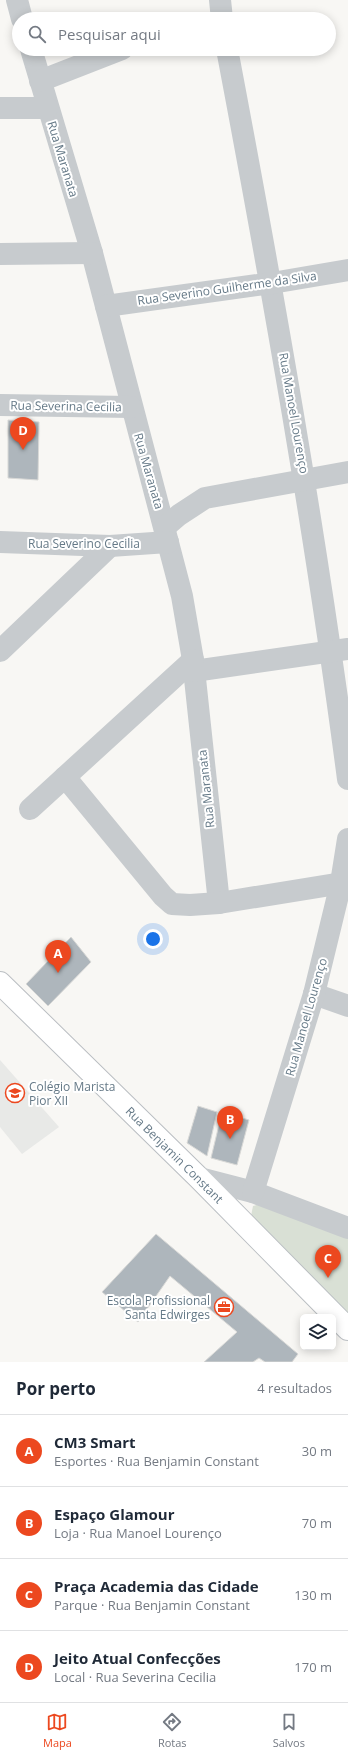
<!DOCTYPE html>
<html lang="pt">
<head>
<meta charset="utf-8">
<style>
	body { margin:0; font-family:"Open Sans",sans-serif; background:#f2f2f3; color:#1f2937 }
	.controls { position:absolute; right:12px; bottom:12px; display:grid; overflow:hidden; border-radius:6px; box-shadow:0 2px 10px #0003 }
	.controls button { width:36px; height:36px; display:grid; place-items:center; padding:0; border:0; border-bottom:1px solid #e0e1e3; background:#fff; color:#1f2937; font:20px sans-serif }
	.you { position:absolute; left:153px; top:939px; width:14px; height:14px; margin:-10px; border:3px solid #fff; border-radius:50%; background:#1a73e8; box-shadow:0 0 0 6px #1a73e833 }
	.badge { display:grid; place-items:center; width:26px; height:26px; border-radius:50%; background:#ec481f; color:#fff; font-size:13px; font-weight:700 }
	.pin { position:absolute; translate:-50% -33px; filter:drop-shadow(0 1px 2px #0008) }
	.pin::after { content:''; position:absolute; top:21px; width:14px; height:12px; background:inherit; clip-path:polygon(0 0,100% 0,50% 100%) }
	.list { margin:0; padding:0; list-style:none }
	h2 { display:flex; justify-content:space-between; align-items:center; height:52px; margin:0; padding:0 16px; font-size:17px }
	h2 small { font-size:13px; font-weight:400; color:#747a83 }
	.list li { display:grid; grid-template-columns:26px 1fr auto; gap:12px; align-items:center; box-sizing:border-box; height:72px; padding:0 16px; border-top:1px solid #e0e1e3 }
	.list b { display:block; font-size:15px; white-space:nowrap }
	.list p { margin:0; font-size:13px; white-space:nowrap; color:#747a83 }
	.list em { font-size:13px; font-style:normal; color:#747a83 }
	.icon { flex:none; width:22px; height:22px; fill:none; stroke:currentColor; stroke-width:2; stroke-linecap:round; stroke-linejoin:round }
	.map { position:relative; flex:none; width:348px; height:1362px; overflow:hidden }
	.search { position:absolute; background:#fff; box-shadow:0 2px 10px #0003; left:12px; right:12px; top:12px; height:44px; display:flex; align-items:center; gap:10px; box-sizing:border-box; padding:0 14px; border-radius:22px; color:#747a83; font-size:15px }
	.sheet { height:340px; background:#fff }
	nav { display:flex; justify-content:space-around; align-items:center; box-sizing:border-box; height:56px; border-top:1px solid #e0e1e3; background:#fff; font-size:11px; color:#747a83 }
	nav a { display:grid; justify-items:center; gap:2px }
	nav .on { color:#ec481f }
	.map>svg:first-child { display:block }
	.built { fill:#e8e9e7 }
	.green { fill:#d9e0d5 }
	.building { fill:#aeb6bc; stroke:#d9d9d7 }
	.lines { fill:none; stroke-linecap:round; stroke-linejoin:round }
	.major-casing { stroke:#babec2; stroke-width:24 }
	.minor { stroke:#c7cbce; stroke-width:22 }
	.major { stroke:#fff; stroke-width:22 }
	.labels { text-anchor:middle; dominant-baseline:central; stroke-width:4; stroke-linejoin:round; paint-order:stroke }
	.street-label { font-size:12px; fill:#657987; stroke:#fff }
	.poi-label { font-size:12px; fill:#657987; stroke:#fff; text-anchor:start }
</style>
</head>
<body>
<div class="map">
<svg width="348" height="1362" viewBox="0 0 348 1362">
	<rect width="100%" height="100%" fill="#f8f7f4"/>
	<polygon class="built" points="0,1060 59,1127 22,1154 0,1127"/>
	<polygon class="green" points="260,1204 348,1237 348,1318 251,1216 253,1206"/>
	<g class="building">
		<polygon points="8,420 39,422 38,480 8,478"/>
		<polygon points="71,937 91,962 48,1006 26,984"/>
		<polygon points="198,1106 217,1112 207,1156 187,1143"/>
		<polygon points="222,1112 249,1120 237,1165 211,1158"/>
		<polygon points="156,1234 298,1354 292,1362 265,1362 259,1358 253,1362 204,1362 237,1332 170,1276 138,1322 102,1292"/>
	</g>
	<g class="lines">
		<defs>
			<g id="major">
				<path id="s1" d="M0,983L199,1178L348,1329"/>
			</g>
		</defs>
		<use href="#major" class="major-casing"/>
		<g class="minor">
			<polyline points="17,0 22,19"/>
			<polyline points="220,0 222,19"/>
			<polyline points="31,49 92,253 182,596 193,660 219,903"/>
			<path d="M227,49C273,292 316,534 348,779"/>
			<polyline points="40,81 122,49"/>
			<polyline points="0,108 47,108"/>
			<polyline points="0,254 92,253"/>
			<polyline points="106,306 272,283 348,270"/>
			<polyline points="0,405 131,407"/>
			<polyline points="165,527 179,515 205,498 348,472"/>
			<polyline points="0,542 110,546 168,542"/>
			<polyline points="0,651 110,546"/>
			<polyline points="194,671 348,649"/>
			<polyline points="65,777 163,896 172,904 190,905 219,903 348,882"/>
			<polyline points="30,809 193,660"/>
			<polyline points="314,994 348,1006"/>
			<polyline points="199,1178 253,1192 348,1228"/>
			<polyline points="253,1192 314,994 341,883 348,839"/>
		</g>
		<use href="#major" class="major"/>
	</g>
	<defs>
		<symbol id="school-ring" viewBox="-11 -11 22 22"><circle r="9.5" fill="#fff" stroke="#ec481f" stroke-width="1.5"/><path d="M0-5L7-2L0 1L-7-2ZM-4 1L0 2.5L4 1V4Q0 6-4 4Z" fill="#ec481f"/></symbol>
		<symbol id="office-ring" viewBox="-11 -11 22 22"><circle r="9.5" fill="#fff" stroke="#ec481f" stroke-width="1.5"/><path d="M-6-3h4V-5.5h4V-3h4V5H-6ZM-1-4.5V-3h2v-1.5ZM-6 0V1H6V0Z" fill="#ec481f"/></symbol>
	</defs>
	<g fill-rule="evenodd">
		<use href="#school-ring" x="4" y="1082" width="22" height="22"/>
		<use href="#office-ring" x="213" y="1296" width="22" height="22"/>
	</g>
	<g class="labels">
		<g class="street-label">
			<text transform="translate(63 159) rotate(73)">Rua Maranata</text>
			<text transform="translate(227 288) rotate(-8)">Rua Severino Guilherme da Silva</text>
			<text transform="translate(66 406) rotate(1)">Rua Severina Cecilia</text>
			<text transform="translate(294 413) rotate(80)">Rua Manoel Lourenço</text>
			<text transform="translate(149 471) rotate(74)">Rua Maranata</text>
			<text x="84" y="543">Rua Severino Cecilia</text>
			<text transform="translate(206 789) rotate(-96)">Rua Maranata</text>
			<text transform="translate(306 1017) rotate(-74)">Rua Manoel Lourenço</text>
			<text stroke="none"><textPath href="#s1" startOffset="245">Rua Benjamin Constant</textPath></text>
		</g>
		<g class="poi-label">
			<text x="29" y="1086">Colégio Marista<tspan x="29" dy="14">Pior XII</tspan></text>
			<text x="210" y="1300" text-anchor="end">Escola Profissional<tspan x="210" dy="14">Santa Edwirges</tspan></text>
		</g>
	</g>
</svg>
<div class="controls">
<button><svg class="icon" aria-label="layers" viewBox="0 0 24 24"><path d="M12 4l9 5-9 5-9-5zM3 14l9 5 9-5"/></svg></button>
</div>
<div class="you"></div>
<div class="pin badge" style="left:58px;top:973px">A</div>
<div class="pin badge" style="left:230px;top:1139px">B</div>
<div class="pin badge" style="left:328px;top:1278px">C</div>
<div class="pin badge" style="left:23px;top:450px">D</div>
<div class="search"><svg class="icon" aria-label="search" viewBox="0 0 24 24"><circle cx="10" cy="10" r="6"/><path d="M15 15l6 6"/></svg>Pesquisar aqui</div>
</div>
<section class="sheet">
<h2>Por perto<small>4 resultados</small></h2>
<ul class="list">
<li><span class="badge">A</span><div><b>CM3 Smart</b><p>Esportes · Rua Benjamin Constant</p></div><em>30 m</em></li>
<li><span class="badge">B</span><div><b>Espaço Glamour</b><p>Loja · Rua Manoel Lourenço</p></div><em>70 m</em></li>
<li><span class="badge">C</span><div><b>Praça Academia das Cidade</b><p>Parque · Rua Benjamin Constant</p></div><em>130 m</em></li>
<li><span class="badge">D</span><div><b>Jeito Atual Confecções</b><p>Local · Rua Severina Cecilia</p></div><em>170 m</em></li>
</ul>
</section>
<nav>
<a class="on"><svg class="icon" aria-label="map" viewBox="0 0 24 24"><path d="M3 6l6-2 6 2 6-2v14l-6 2-6-2-6 2zM9 4v14M15 6v14"/></svg>Mapa</a>
<a><svg class="icon" aria-label="directions" viewBox="0 0 24 24"><path d="M12 3l9 9-9 9-9-9zM9 14v-3h6M13 9l2 2-2 2"/></svg>Rotas</a>
<a><svg class="icon" aria-label="saved" viewBox="0 0 24 24"><path d="M7 4h10v16l-5-4-5 4z"/></svg>Salvos</a>
</nav>
</body>
</html>
